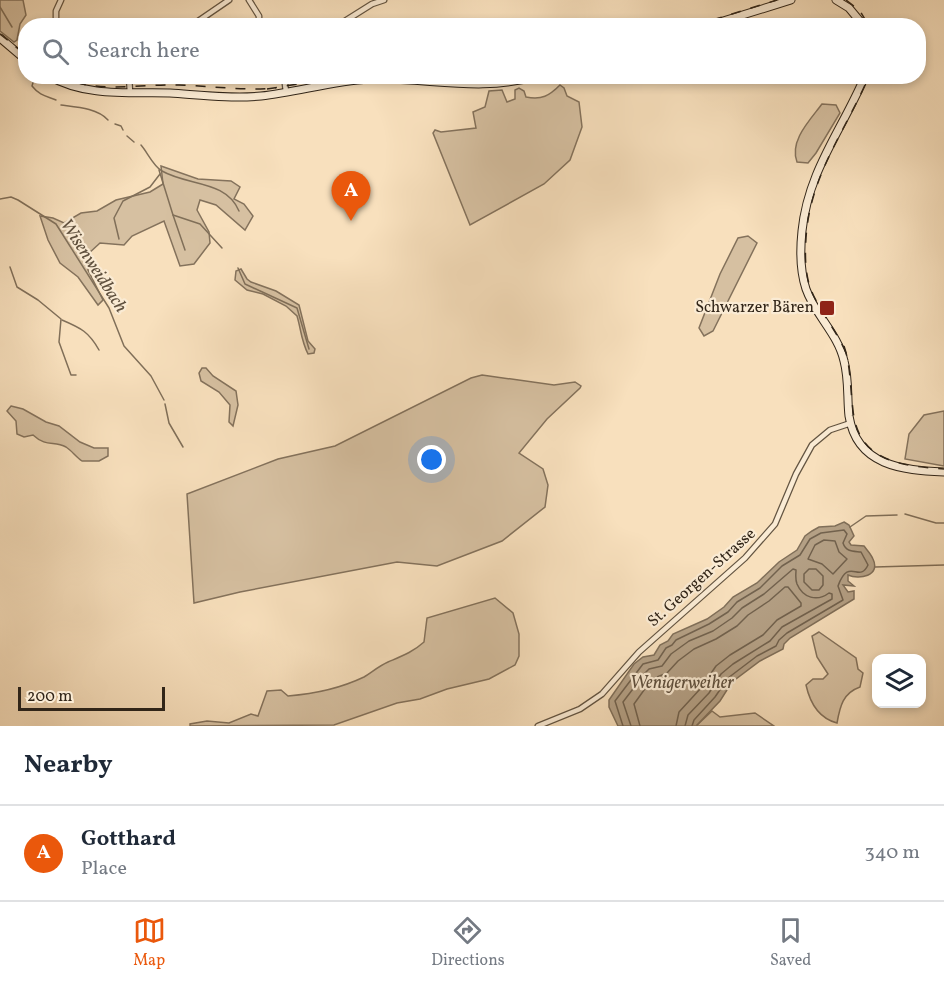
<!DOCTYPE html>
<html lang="en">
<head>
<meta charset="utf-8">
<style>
	body { margin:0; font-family:Vollkorn,serif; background:#f6f6f7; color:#1f2937 }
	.controls { position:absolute; right:18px; bottom:18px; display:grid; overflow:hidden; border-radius:12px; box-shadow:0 3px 9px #0003 }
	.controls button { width:54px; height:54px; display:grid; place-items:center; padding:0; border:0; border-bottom:2px solid #e0e1e3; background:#fff; color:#1f2937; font:30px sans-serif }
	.scale { position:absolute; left:18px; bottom:15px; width:147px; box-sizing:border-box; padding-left:6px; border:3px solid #312518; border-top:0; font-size:16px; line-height:21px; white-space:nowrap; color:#312518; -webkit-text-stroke:4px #faebd4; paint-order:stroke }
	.you { position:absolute; left:432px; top:460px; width:21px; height:21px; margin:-15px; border:4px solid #fff; border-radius:50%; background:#1a73e8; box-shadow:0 0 0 9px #1a73e833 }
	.badge { display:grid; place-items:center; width:39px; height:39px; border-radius:50%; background:#ea580c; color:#fff; font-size:20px; font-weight:700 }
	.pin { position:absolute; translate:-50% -50px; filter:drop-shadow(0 2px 3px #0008) }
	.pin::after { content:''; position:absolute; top:32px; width:21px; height:18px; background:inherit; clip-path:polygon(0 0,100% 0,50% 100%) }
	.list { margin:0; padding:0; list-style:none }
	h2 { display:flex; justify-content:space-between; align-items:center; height:78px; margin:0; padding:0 24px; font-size:26px }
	h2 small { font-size:20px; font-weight:400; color:#747a83 }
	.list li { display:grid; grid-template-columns:39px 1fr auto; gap:18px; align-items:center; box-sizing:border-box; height:96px; padding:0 24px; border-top:2px solid #e0e1e3 }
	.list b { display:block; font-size:22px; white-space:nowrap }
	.list p { margin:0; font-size:20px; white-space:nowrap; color:#747a83 }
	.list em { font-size:20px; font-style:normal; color:#747a83 }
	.icon { flex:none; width:33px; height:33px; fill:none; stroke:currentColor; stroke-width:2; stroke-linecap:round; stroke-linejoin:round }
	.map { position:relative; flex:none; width:944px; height:726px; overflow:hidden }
	.search { position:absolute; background:#fff; box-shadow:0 3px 9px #0003; left:18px; right:18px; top:18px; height:66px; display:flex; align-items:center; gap:15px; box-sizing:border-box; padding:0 21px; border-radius:24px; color:#747a83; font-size:22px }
	.sheet { height:174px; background:#fff }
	nav { display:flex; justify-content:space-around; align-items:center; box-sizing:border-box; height:84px; border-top:2px solid #e0e1e3; background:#fff; font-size:16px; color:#747a83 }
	nav a { display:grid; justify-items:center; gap:3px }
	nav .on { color:#ea580c }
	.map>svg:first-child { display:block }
	.green { fill:#d6c0a1; stroke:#84725c; stroke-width:1.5 }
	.water { fill:#b4a085; stroke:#806f59; stroke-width:1.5 }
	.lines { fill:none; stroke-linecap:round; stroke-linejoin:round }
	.shore { stroke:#72624e; stroke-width:1.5 }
	.stream { stroke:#806f59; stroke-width:1.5 }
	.minor-casing { stroke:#635441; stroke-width:7 }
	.secondary-casing { stroke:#312518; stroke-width:9 }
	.minor { stroke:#faebd4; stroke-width:4.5 }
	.secondary { stroke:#faebd4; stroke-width:7 }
	.rail { stroke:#312518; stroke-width:1.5; stroke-dasharray:10 10; stroke-linecap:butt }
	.poi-dot { fill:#8f2418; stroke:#faebd4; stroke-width:2 }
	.labels { text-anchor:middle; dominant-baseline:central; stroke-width:4.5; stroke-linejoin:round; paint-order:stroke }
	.poi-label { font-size:16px; fill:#312518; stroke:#faebd4; text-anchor:end }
	.street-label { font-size:16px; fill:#312518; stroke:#faebd4 }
	.water-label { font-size:18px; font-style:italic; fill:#5f503e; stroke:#faebd4 }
</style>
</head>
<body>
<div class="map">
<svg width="944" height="726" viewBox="0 0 944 726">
	<rect width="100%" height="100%" fill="#f8e0bd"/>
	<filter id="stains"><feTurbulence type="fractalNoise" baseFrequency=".00333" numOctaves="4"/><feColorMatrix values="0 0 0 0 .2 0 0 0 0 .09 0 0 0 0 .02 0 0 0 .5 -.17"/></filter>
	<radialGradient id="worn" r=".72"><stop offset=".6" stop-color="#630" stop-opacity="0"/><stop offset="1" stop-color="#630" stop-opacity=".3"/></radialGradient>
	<g class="green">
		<polygon points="0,0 23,0 26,15 20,24 17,40 14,42 0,31"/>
		<path d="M560,85L564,88L567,96L579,102L582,127L570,160L544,184L470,225L433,133L435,130L441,132L476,128L473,112L485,107L489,91L502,90L507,102L515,99V90L519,88L524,91L526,97C542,100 549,96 560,85Z"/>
		<path d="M822,104L836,105L840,113L816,153L808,163L797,162C789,141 810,120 822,104Z"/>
		<polygon points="161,166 198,179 231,181 240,187 234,199 244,204 253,216 245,230 216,205 200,200 197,210 209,232 210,243 194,264 180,266 164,221 132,236 124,245 100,243 88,254 88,270 103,300 98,305 78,277 60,263 48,240 40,216 53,218 64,223 81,213 97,211 116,200 150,192 163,184"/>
		<polygon points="748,236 757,243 713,331 704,336 699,328 720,274 738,238"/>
		<path d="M241,269L247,279L251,282L276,291L299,305L308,341L315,349L314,353L308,354C301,340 301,329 297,316L286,306L263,294L247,290L235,280L236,271Z"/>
		<polygon points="202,368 206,368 213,376 236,391 238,405 233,426 229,422 230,405 219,392 201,381 199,373"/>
		<polygon points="482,375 554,385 575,382 581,386 580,388 547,419 519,453 543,469 548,485 545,507 502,541 437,566 397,562 240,592 194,603 187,494 278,459 335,446 471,378"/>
		<path d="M11,406L23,409L46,422L59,426L80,442L94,448H108V456L99,461H82C76,457 72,451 66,447C54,440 47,448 33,435L24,437L17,434L16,421L7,411Z"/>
		<polygon points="944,411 944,466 905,459 909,434 924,415"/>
		<path d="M495,598L513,613L519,634V656L515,665L489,679L447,689L420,699L397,703L334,725L190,726V724L207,721L229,723L251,714L258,716L267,691L281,690L288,696C313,694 341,688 364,677C372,672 379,666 388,662C402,656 413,652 424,642L427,618Z"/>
		<path d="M819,632L856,658L858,669L863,673L860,687C843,693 840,706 837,723C818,718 810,703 806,685L813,679H823L828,674L817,657L812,636Z"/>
		<polygon points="712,711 720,717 755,713 774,726 696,726"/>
	</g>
	<path class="water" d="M844,522L849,525L854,536L849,542L851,545L864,546C867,550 871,554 873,559C881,576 859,580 848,575V581L854,586L843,585L848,592L854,591V599L790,638L784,644L783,649L760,661L732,682L720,701L696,726H618L609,707V700L634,664L643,657L654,655L660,645L668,641L673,634L707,619L724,607L733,597L757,583L779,562L797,550L805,536L812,531L819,527L835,526Z"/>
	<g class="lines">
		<g class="shore">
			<polygon points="824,540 835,541 839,552 847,559 833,574 822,564 808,559 815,545"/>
			<polygon points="809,569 816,569 823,576 823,585 819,590 812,590 804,582 804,574"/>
			<path d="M623,726L615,701L643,664L658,660L666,648L672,645L676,640L709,624L728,612L737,602L760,588L782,566L800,555L810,539L821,533L844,530L847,534L843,543C846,552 853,551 861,552L868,565C859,584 849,556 838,586L843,600L787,633L779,640L776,646L757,656L728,678L715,697L694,720L692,726"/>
			<path d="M631,726L623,702L645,673L649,669L662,666L671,654L689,641L713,631L732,618L742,608L764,594L793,569L796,570C796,574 795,579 797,584C803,598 817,602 829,593L832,594V599L782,627L770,641L733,664L721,674L709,693L688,715L685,726"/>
			<polyline points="640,726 634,704 652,679 667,673 678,661 694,649 716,639 737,626 748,615 769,601 785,587 788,587 801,603 801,606 777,620 763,635 730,655 716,666 701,688 679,712 676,726"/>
		</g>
		<g class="stream">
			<polyline points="0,7 12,27"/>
			<path d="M35,76L32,86C40,96 46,96 56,100"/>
			<path d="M61,105C76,107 97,108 108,120"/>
			<polyline points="115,124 121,126 123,130"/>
			<polyline points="127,136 134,142"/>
			<path d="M141,145C148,153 153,166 162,171C188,186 226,180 239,211"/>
			<polyline points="159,170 173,215 200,224 222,248"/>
			<polyline points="0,199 11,197 18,200 56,224 109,308 124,346 151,376 164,400"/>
			<polyline points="173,215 185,250"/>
			<polyline points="119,239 114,218 123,201 150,187 160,174"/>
			<polyline points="10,267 17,287 38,300 61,319 59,342 71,375 76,375"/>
			<polyline points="238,268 245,284 297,308 309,349"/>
			<path d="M62,320C81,328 89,332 99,350"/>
			<polyline points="165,404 169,423 183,447"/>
			<polyline points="905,514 936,523 944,523"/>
			<polyline points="850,527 866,516 897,515"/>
			<polyline points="875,567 944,565"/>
		</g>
		<defs>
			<g id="minor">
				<polyline points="249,0 259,16 259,26"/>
				<polyline points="56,26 56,11 61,0"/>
				<polyline points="191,26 229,0"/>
				<polyline points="337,26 372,4 384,0"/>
				<polyline points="129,76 130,93"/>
				<polyline points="286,92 285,84 289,76"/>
				<polyline points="538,726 580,709 602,694 639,652 745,558 775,524 796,474 812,445 830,430 851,423"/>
			</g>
			<g id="secondary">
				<polyline points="836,0 849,8 864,26"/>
				<polyline points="707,26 791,0"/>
				<polyline points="0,38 26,60"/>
				<path d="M49,76C86,97 129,92 170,93C200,95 231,99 261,96C297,92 333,81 369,79C429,77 478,93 538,76"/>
				<path d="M865,76C842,130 808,171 802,231C800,250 800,271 806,289C815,315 838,334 844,361C849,379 847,398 849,416C857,466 902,470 944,472"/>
			</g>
		</defs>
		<use href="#minor" class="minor-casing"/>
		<use href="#secondary" class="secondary-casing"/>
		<use href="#minor" class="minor"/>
		<use href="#secondary" class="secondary"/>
		<g class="rail">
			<polyline points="846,0 860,11 869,26"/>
			<polyline points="693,26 777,0"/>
			<polyline points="0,34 26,55"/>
			<path d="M57,76C96,94 138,84 179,85C212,86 244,91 276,88"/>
			<polyline points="412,76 477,81 521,76"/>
			<polyline points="267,89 348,76"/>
			<path d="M844,346C851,367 850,388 853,410C858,462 902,466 944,469"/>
			<path d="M846,353C836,329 817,309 809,284C805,269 805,254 806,238C810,175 845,132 869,76"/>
		</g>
	</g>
	<rect class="poi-dot" x="819" y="300" width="16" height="16" rx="3"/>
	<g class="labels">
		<g class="poi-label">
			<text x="814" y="308">Schwarzer Bären</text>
		</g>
		<g class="street-label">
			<text transform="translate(702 578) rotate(-42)">St. Georgen-Strasse</text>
		</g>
		<g class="water-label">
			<text transform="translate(93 266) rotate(57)">Wisenweidbach</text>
			<text x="682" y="683">Wenigerweiher</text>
		</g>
	</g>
	<rect width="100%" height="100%" filter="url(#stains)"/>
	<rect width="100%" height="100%" fill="url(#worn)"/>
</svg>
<div class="controls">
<button><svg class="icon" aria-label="layers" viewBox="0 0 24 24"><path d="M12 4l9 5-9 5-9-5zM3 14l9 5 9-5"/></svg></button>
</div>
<div class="scale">200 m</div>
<div class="you"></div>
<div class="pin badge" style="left:351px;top:221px">A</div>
<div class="search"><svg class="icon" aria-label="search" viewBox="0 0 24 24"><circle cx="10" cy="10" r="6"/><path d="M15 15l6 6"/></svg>Search here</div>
</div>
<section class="sheet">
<h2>Nearby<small></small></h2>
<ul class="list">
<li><span class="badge">A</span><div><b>Gotthard</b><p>Place</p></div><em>340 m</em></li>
</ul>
</section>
<nav>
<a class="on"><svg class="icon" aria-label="map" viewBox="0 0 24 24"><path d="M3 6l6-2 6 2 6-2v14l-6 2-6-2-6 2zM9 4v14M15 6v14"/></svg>Map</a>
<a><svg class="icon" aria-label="directions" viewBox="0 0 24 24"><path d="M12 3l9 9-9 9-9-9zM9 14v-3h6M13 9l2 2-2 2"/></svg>Directions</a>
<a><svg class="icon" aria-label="saved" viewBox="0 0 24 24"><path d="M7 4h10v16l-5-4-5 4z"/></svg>Saved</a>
</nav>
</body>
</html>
